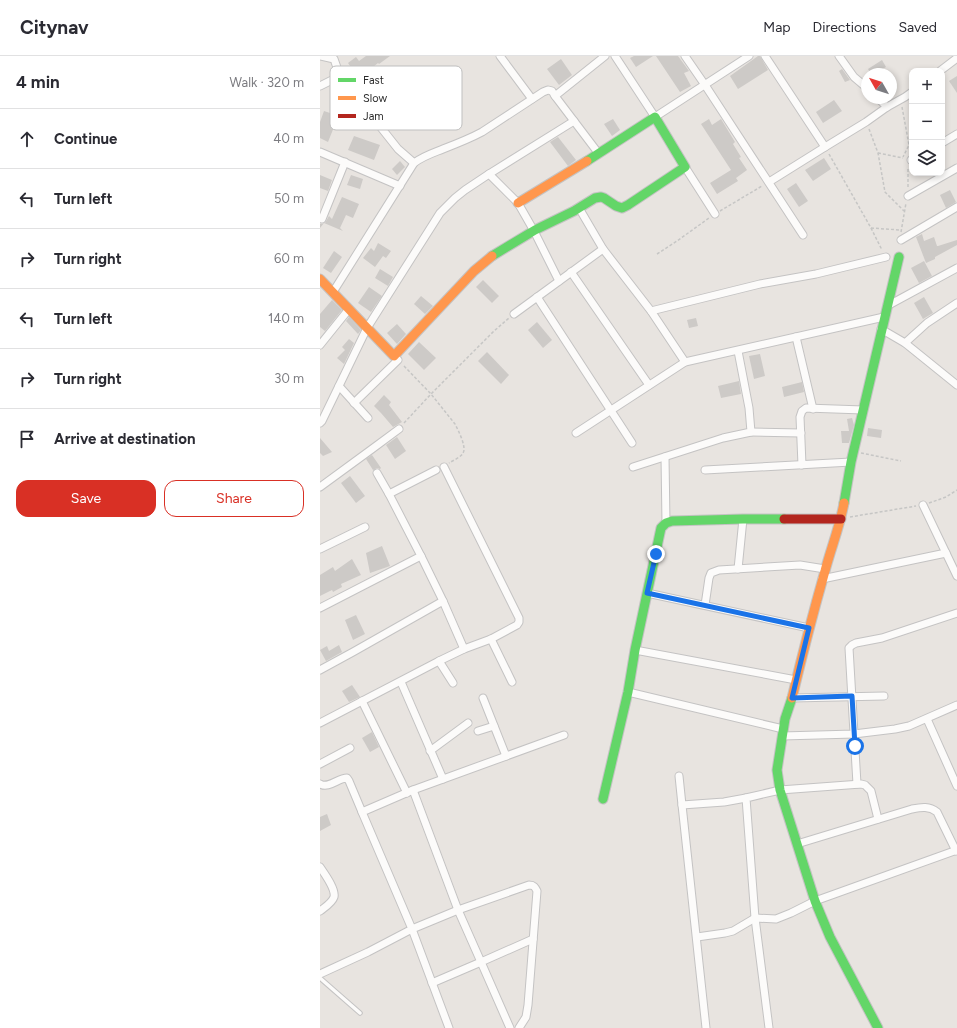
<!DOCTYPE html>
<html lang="en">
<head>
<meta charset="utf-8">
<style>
	body { margin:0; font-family:Figtree,sans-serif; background:#f7f7f7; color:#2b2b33 }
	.controls { position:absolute; right:12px; top:12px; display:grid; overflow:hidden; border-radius:8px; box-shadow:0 2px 6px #0003 }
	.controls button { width:36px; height:36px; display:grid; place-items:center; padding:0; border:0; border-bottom:1px solid #e1e1e2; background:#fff; color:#2b2b33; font:20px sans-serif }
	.compass { position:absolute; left:541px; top:12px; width:36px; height:36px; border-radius:50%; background:#fff; box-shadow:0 2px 6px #0003; rotate:309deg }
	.stop { position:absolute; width:12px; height:12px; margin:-9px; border:3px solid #1a73e8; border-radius:50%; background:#fff }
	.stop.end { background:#1a73e8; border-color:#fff; box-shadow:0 1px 4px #0008 }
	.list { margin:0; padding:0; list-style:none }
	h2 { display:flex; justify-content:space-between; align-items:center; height:52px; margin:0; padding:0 16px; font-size:17px }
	h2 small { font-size:13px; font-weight:400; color:#7c7c81 }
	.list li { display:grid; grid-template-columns:26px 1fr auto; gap:12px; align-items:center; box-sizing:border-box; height:60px; padding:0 16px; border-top:1px solid #e1e1e2 }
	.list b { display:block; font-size:15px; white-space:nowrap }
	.list em { font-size:13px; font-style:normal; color:#7c7c81 }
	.actions { display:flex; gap:8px; padding:12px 16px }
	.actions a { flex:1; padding:9px 0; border:1px solid #d93025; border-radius:12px; text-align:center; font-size:14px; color:#d93025 }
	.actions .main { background:#d93025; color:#fff }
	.icon { flex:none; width:22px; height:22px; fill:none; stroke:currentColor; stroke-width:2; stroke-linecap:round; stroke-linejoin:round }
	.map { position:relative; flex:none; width:637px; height:972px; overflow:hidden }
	header { display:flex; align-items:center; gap:24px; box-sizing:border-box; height:56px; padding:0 20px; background:#fff; border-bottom:1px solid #e1e1e2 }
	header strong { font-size:19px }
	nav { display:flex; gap:22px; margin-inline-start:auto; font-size:14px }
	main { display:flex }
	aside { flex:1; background:#fff }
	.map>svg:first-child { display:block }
	.building { fill:#cdcac7 }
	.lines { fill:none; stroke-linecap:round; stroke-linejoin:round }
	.lane-casing { stroke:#c4c3c3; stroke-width:5.5 }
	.street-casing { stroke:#c4c3c3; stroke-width:9 }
	.fast-casing { stroke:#c4c3c3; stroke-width:11 }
	.slow-casing { stroke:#c4c3c3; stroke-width:11 }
	.jam-casing { stroke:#c4c3c3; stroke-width:11 }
	.path { stroke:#c6c6c5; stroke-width:1.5; stroke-dasharray:3 2; stroke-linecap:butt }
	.lane { stroke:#fcfbfa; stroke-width:3.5 }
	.street { stroke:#fcfbfa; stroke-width:7 }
	.fast { stroke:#63d668; stroke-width:9 }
	.slow { stroke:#ff974d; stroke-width:9 }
	.jam { stroke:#b3261e; stroke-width:9 }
	.route { stroke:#1a73e8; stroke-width:5 }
	.key { fill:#fff; stroke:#bfbfbf; stroke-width:1 }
	.key-label { font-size:11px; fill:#2a2a2a }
</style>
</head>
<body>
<header>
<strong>Citynav</strong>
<nav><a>Map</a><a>Directions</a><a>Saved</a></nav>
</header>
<main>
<aside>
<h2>4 min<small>Walk · 320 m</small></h2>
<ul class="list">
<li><svg class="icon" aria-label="ahead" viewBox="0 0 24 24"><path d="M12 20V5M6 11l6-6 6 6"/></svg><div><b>Continue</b></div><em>40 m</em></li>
<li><svg class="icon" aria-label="left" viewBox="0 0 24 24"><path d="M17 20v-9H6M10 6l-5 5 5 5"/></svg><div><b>Turn left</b></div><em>50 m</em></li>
<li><svg class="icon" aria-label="right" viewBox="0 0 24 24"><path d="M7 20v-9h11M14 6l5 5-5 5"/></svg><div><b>Turn right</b></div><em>60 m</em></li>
<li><svg class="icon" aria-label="left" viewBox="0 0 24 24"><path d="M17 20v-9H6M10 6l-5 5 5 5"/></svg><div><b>Turn left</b></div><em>140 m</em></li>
<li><svg class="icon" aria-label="right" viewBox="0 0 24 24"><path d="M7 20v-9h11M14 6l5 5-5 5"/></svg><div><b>Turn right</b></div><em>30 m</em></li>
<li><svg class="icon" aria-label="arrive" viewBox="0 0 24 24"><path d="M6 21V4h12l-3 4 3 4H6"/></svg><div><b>Arrive at destination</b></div></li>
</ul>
<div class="actions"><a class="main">Save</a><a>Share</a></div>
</aside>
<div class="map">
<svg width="637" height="972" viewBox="0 0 637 972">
	<rect width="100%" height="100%" fill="#e8e4e0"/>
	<g class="building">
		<polygon points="46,0 70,0 59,8 58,7 48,15 47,13 37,20 28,7 36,1 39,5"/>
		<polygon points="314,0 333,0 316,11 310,2"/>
		<polygon points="336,0 358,0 369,15 364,17 371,30 360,36"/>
		<polygon points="438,0 440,0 448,14 418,33 410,20"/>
		<polygon points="241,3 252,19 239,29 227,13"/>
		<polygon points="562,4 566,11 554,18 551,18 548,13"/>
		<polygon points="522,13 530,24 525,26 519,15"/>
		<polygon points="637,20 637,37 629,25"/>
		<polygon points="32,44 40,53 26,64 20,56 8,86 0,82 0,66 4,55 13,58"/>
		<polygon points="514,44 522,55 503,67 496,56"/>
		<polygon points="293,63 300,74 292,80 284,68"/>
		<polygon points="389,63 392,69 401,63 415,86 413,88 421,101 419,102 427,114 416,122 418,125 397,138 390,127 411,114 381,68"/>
		<polygon points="34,80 60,89 54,104 28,94"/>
		<polygon points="238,81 256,104 248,110 230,86"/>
		<polygon points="504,102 511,113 493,125 485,114"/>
		<polygon points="80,105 85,111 77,119 72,113"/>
		<polygon points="0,119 12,124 8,135 0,132"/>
		<polygon points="31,119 43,123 40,133 27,129"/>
		<polygon points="476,127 488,145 479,151 467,133"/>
		<polygon points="630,134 636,146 626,152 620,139"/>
		<polygon points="22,141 39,148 33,162 26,159 20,172 23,175 4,167 0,172 0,168 3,168 5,167 9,160 12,163"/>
		<polygon points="602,178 604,185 614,181 617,190 618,190 637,184 637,189 615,201 615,203 606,207 596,181"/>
		<polygon points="58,187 71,195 66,202 63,200 55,211 43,202 51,192 54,195"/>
		<polygon points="14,195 22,201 11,217 3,212"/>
		<polygon points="604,205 612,220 599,227 591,212"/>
		<polygon points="60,213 73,221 68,230 55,222"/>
		<polygon points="163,224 179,240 172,247 156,231"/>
		<polygon points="49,231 62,240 51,256 38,247"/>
		<polygon points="101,240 113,250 105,258 94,248"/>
		<polygon points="604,241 613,257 603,263 594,247"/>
		<polygon points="12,244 22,254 5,275 0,271 0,258"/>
		<polygon points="29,261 41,274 38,278 26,265"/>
		<polygon points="376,262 378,270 369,272 367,264"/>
		<polygon points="217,266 232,284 223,292 208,274"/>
		<polygon points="77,268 86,278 77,288 67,277"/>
		<polygon points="29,283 34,287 24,308 17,302 25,294 22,291"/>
		<polygon points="99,286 116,302 104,314 88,298"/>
		<polygon points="167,296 189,319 181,328 158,305"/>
		<polygon points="440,298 445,320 434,323 429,300"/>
		<polygon points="419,325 421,338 401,342 398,330"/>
		<polygon points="482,326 484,336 464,341 462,331"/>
		<polygon points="64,339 71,346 69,349 82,366 73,371 61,357 54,350"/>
		<polygon points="532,362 534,369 529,387 522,387 521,375 529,375 527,363"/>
		<polygon points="548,372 562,374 561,382 547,380"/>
		<polygon points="77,381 86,395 75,403 66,389"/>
		<polygon points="0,382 12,396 3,400 0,397"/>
		<polygon points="52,399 61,412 60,413 57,412 53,414 46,403"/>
		<polygon points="30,420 45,440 36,447 21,427"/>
		<polygon points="62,490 70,510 50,517 46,497"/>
		<polygon points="32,503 41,519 21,528 22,531 13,536 12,534 0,540 0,519 13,511 15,515"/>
		<polygon points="36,559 45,578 33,584 25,564"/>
		<polygon points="19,589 22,596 6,605 0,594 7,590 9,595"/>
		<polygon points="32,629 40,641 29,646 22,635"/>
		<polygon points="52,676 59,691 50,696 42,682"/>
		<polygon points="7,758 11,769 0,775 0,761"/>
	</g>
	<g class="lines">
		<defs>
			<polyline id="lane" points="0,922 40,957"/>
			<g id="street">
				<polyline points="0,0 14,3 20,20 78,93 94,107"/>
				<polyline points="180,0 212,43"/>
				<polyline points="295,0 335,61 429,0"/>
				<polyline points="365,0 385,29 483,179"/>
				<polyline points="445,0 505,91 546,66 567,51 585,41 592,36"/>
				<polyline points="519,0 534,21 547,32"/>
				<polyline points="620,15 637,2"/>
				<polyline points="0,30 20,20"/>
				<polyline points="558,42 567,51"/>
				<polyline points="622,87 637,78"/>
				<polyline points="0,96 80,130"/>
				<polyline points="279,98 235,40 285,0"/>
				<polyline points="591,104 592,104"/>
				<polyline points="365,111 395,158"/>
				<polyline points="169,118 198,147 214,175 239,225"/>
				<polyline points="449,126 505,91"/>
				<polyline points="588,140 637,112"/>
				<polyline points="259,152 283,193 331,255 365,306"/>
				<polyline points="2,163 25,106"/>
				<polyline points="581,184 637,151"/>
				<polyline points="251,216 329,329"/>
				<path d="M13,236L94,107C103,100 113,97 123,93C136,88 149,83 162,76L223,36L228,34L232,35L235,40"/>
				<polyline points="217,241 312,387"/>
				<polyline points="567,250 637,212"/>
				<polyline points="331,255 440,228 496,218 566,201"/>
				<polyline points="194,258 283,193"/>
				<polyline points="561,273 585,287 637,329"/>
				<polyline points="476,281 493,353"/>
				<polyline points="585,287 607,267 637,247"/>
				<polyline points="0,289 29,253"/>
				<polyline points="19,330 48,362"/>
				<polyline points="34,347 78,304"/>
				<polyline points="0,367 2,365 47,272 120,157 135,142 145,134 169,118 254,65"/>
				<polyline points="431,376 481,377"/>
				<polyline points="256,377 365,306 564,261"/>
				<polyline points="345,401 346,467"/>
				<polyline points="482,409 480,361 482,355 486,352 543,354"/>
				<polyline points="313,411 403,382 431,376 429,352 418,295"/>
				<polyline points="385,414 531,406"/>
				<polyline points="57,417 69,438"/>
				<polyline points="0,431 52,393 79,373"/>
				<polyline points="603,449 637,520"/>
				<polyline points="0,493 45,471"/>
				<polyline points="101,500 123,545 144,593"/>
				<polyline points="418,513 423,463"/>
				<polyline points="502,523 626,497"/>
				<polyline points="327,537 489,572"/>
				<polyline points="385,549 389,522 391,517 399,514 480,509 505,513"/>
				<polyline points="0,552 101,500 69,438 116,414"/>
				<polyline points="171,583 192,626"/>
				<polyline points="315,594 476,624"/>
				<polyline points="119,605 133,627"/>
				<polyline points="0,614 33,596 123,545"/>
				<polyline points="81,626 123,723"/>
				<polyline points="308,636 463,673"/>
				<polyline points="163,642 186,700"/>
				<polyline points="472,642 564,640"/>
				<polyline points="42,645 87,737"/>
				<polyline points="607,663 637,730"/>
				<polyline points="0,667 119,605 144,593 171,583 197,569 199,566 199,562 124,411"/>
				<polyline points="158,675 174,670"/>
				<polyline points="462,680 534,678 575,673 589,670 637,649"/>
				<polyline points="110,695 148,667"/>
				<polyline points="0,708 30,692"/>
				<polyline points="359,720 362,749"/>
				<path d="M0,728C9,733 18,722 27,722L29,725L42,756"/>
				<polyline points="537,728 529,592 532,589 536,587 562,582 637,557"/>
				<polyline points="93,734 138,854 161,906 112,927"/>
				<path d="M477,788L592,753C602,751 609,750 617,756L636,795"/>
				<path d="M0,811C4,817 16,833 14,841C12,847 5,851 0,855"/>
				<polyline points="377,881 405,877 413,875 435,862 456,863 471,857 495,845 637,794"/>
				<polyline points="0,918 48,896 92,873 42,756 93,734 244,679"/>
				<path d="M129,972L92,873L138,854L209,829C214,829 215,831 217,835L208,949L206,961L199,972"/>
				<polyline points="190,972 161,906 213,883"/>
				<polyline points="386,972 362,749 404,746 426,742"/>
				<polyline points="449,972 435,862 426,742 460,734 541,728 545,729 551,735 558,763"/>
			</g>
			<g id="fast">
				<polyline points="172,200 215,174 254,155 275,142 281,141 284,142 296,150 302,152 308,149 365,111 335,61 267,105"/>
				<polyline points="524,447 531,406 579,201"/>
				<polyline points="472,642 465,663 457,714 460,734 495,845 510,881 558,972"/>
				<polyline points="283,743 308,636 315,594 341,472 346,467 352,465 423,463 464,463"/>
			</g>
			<g id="slow">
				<polyline points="198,147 267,105"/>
				<polyline points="0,223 74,300 154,215 172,200"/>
				<path d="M472,642C482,600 493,557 505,515C511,492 520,470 524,447"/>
			</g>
			<polyline id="jam" points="464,463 521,463"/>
		</defs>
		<use href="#lane" class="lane-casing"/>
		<use href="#street" class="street-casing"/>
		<use href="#fast" class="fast-casing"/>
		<use href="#slow" class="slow-casing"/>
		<use href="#jam" class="jam-casing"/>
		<g class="path">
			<polyline points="582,51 589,89 583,101"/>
			<polyline points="549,73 558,97 565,136 584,155"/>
			<polyline points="558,97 583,102"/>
			<polyline points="509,98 551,172 562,194"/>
			<polyline points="588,131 588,111"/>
			<polyline points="400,155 442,130"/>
			<polyline points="551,172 580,174"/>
			<polyline points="581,176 586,147"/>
			<polyline points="337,198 357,185 389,162"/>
			<path d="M84,310L111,338L135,368C138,374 147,391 143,397C141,401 134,404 129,407"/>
			<polyline points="84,367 111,338 174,275 189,262"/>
			<polyline points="541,397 581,405"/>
			<polyline points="609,447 626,441 637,434"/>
			<polyline points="530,461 596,450"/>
		</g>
		<use href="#lane" class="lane"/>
		<use href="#street" class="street"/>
		<use href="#fast" class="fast"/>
		<use href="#slow" class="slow"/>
		<use href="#jam" class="jam"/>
	</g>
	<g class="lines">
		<polyline class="route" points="336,498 327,537 489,572 472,642 532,640 535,690"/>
	</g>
	<rect x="10" y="10" width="132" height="64" rx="6" class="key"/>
	<rect x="18" y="22" width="18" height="4" fill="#63d668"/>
	<rect x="18" y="40" width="18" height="4" fill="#ff974d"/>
	<rect x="18" y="58" width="18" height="4" fill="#b3261e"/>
	<g class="key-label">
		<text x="43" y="28">Fast</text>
		<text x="43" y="46">Slow</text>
		<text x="43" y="64">Jam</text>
	</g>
</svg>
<div class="controls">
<button>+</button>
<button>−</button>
<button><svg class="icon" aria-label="layers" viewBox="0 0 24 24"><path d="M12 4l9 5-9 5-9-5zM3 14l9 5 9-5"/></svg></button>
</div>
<svg class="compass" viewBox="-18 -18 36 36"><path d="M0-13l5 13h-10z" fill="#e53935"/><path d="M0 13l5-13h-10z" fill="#7c7c81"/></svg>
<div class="stop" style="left:535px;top:690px"></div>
<div class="stop end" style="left:336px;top:498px"></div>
</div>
</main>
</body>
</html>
